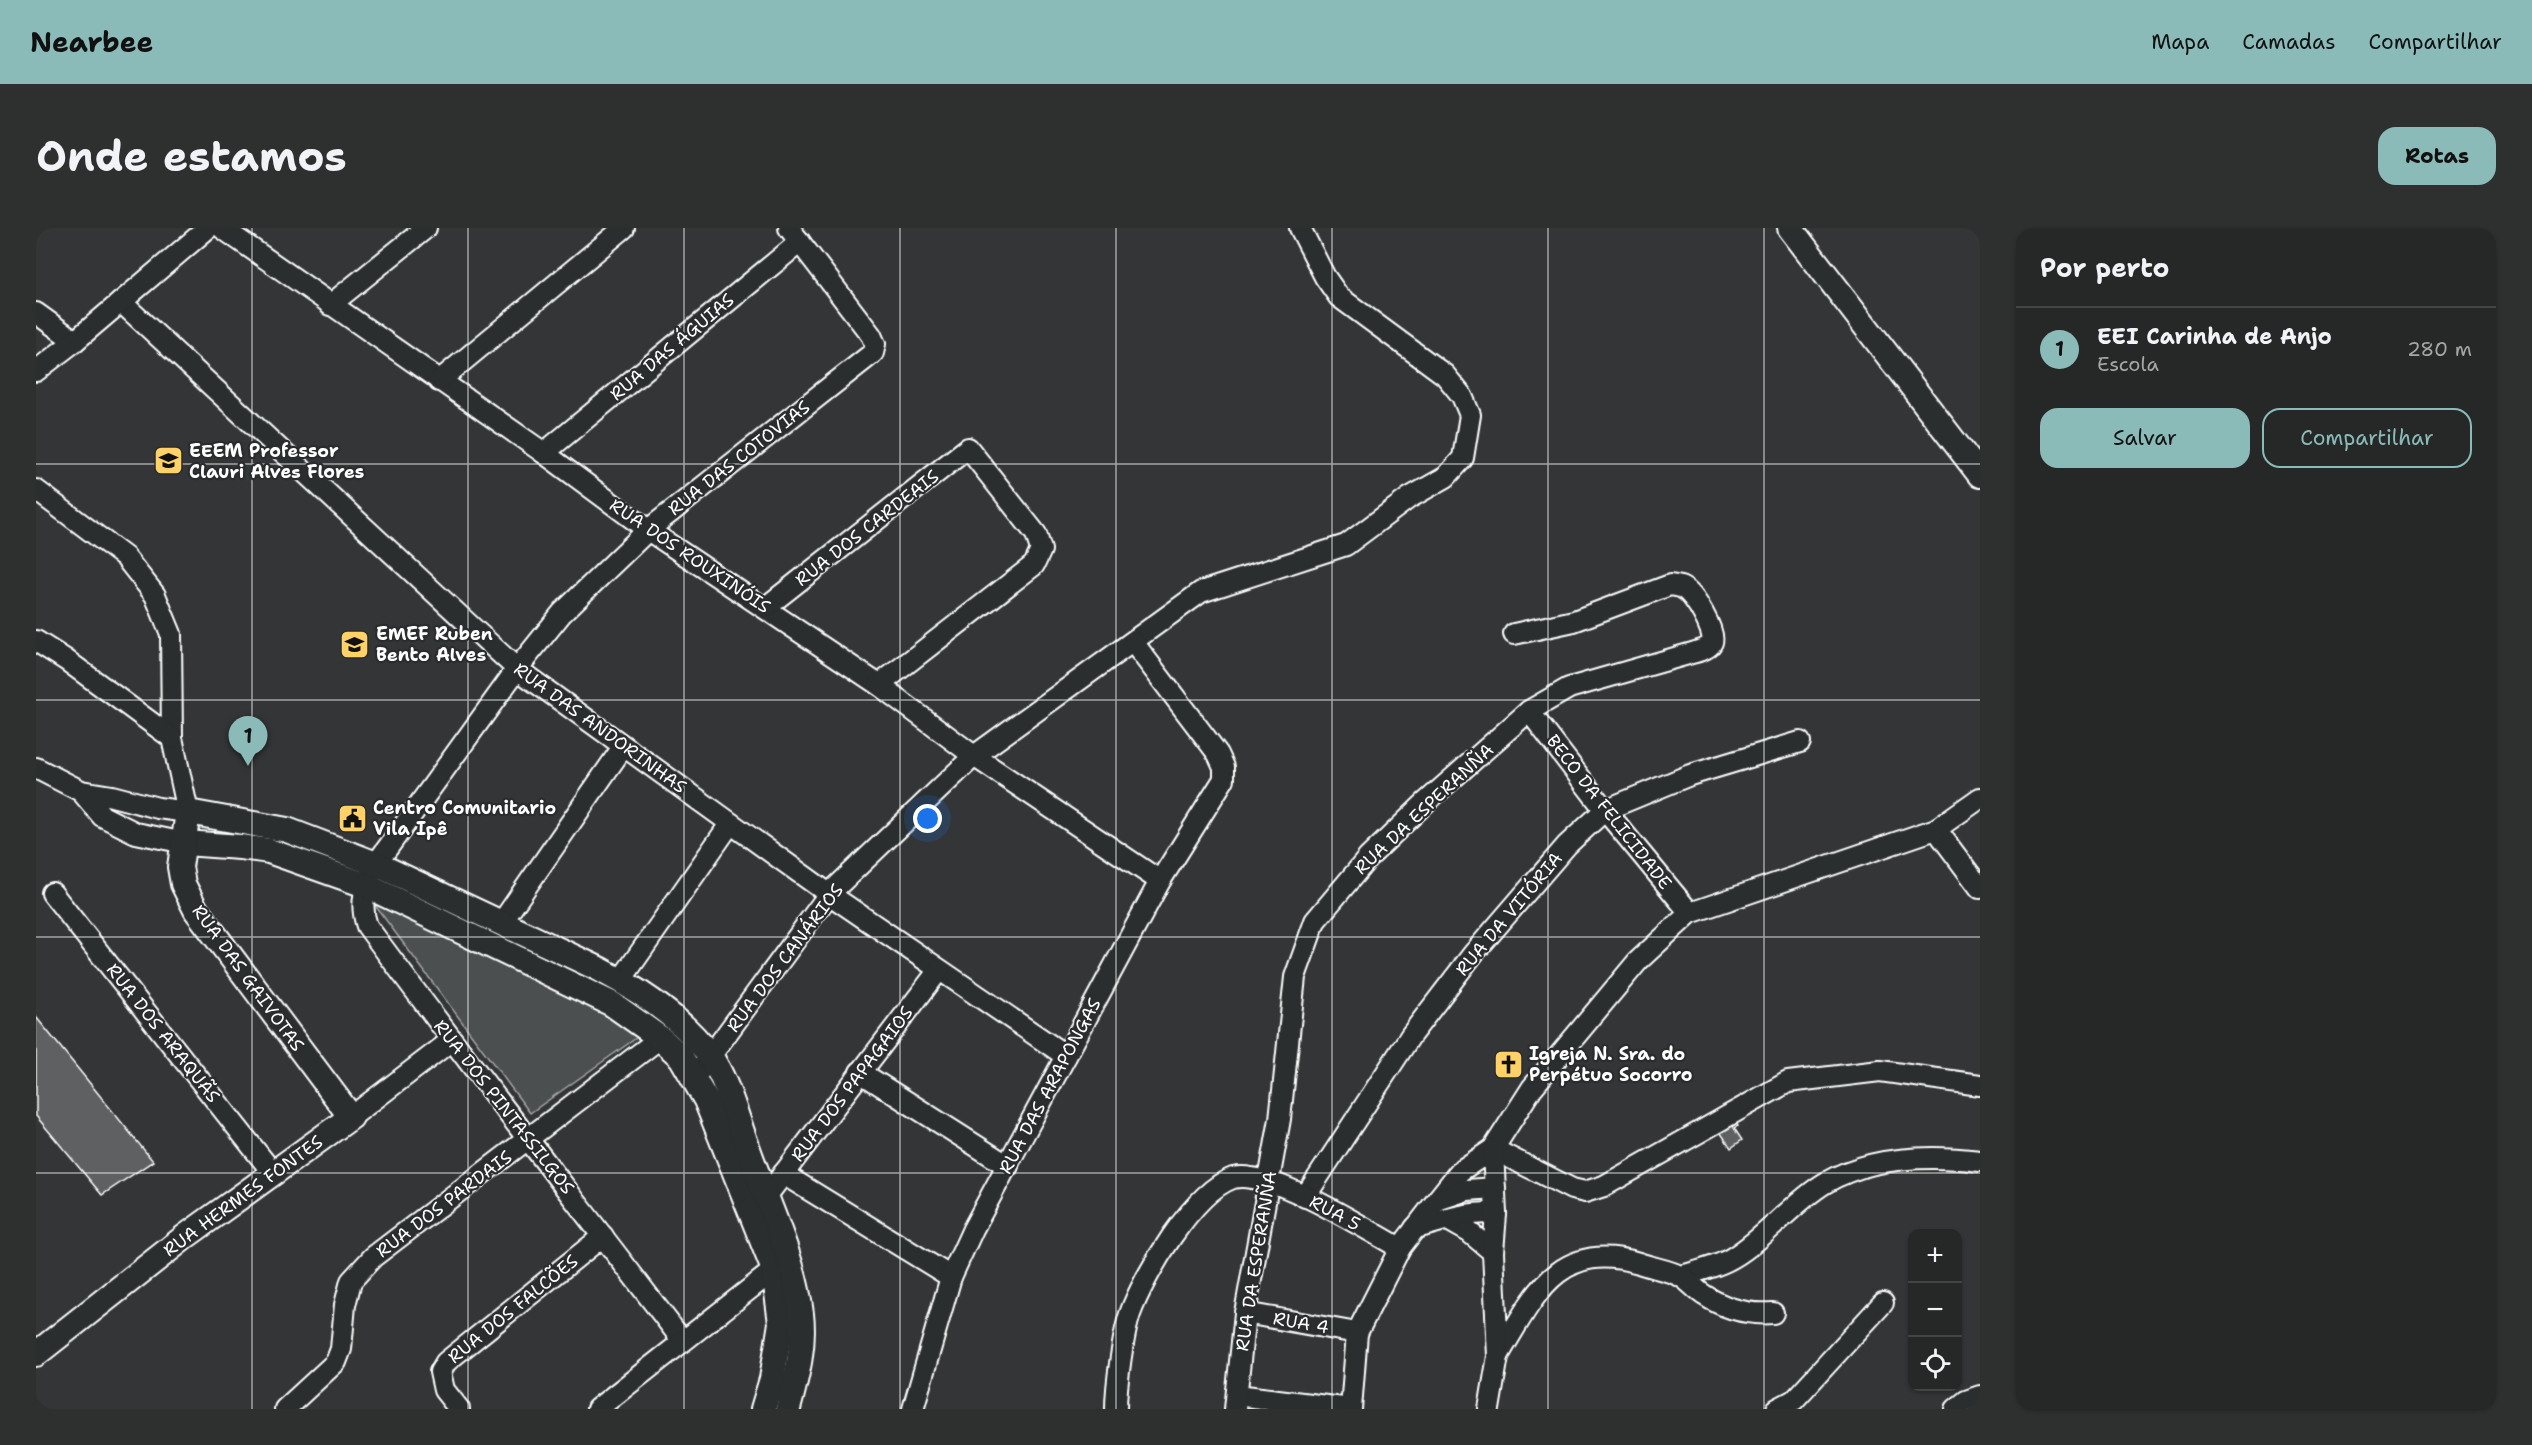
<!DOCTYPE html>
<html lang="pt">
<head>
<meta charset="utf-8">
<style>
	body { margin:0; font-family:"Shantell Sans",sans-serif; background:#2e3030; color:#f1f3f6 }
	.controls { position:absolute; right:18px; bottom:18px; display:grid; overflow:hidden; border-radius:12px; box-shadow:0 2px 4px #0004 }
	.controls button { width:54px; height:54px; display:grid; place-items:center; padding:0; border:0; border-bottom:2px solid #424445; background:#262828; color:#f1f3f6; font:30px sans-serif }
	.you { position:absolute; left:892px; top:591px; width:21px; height:21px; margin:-15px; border:4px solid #fff; border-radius:50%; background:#1a73e8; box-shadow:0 0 0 9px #1a73e833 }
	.badge { display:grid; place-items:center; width:39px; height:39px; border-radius:50%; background:#8bbbb9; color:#111; font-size:20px; font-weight:700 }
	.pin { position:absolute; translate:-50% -50px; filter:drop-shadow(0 2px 3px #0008) }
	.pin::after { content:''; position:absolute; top:32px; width:21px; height:18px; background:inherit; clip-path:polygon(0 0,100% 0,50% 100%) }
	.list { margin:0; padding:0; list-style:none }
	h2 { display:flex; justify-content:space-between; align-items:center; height:78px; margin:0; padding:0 24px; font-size:26px }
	h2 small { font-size:20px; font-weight:400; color:#a4a6a8 }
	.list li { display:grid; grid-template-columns:39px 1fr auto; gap:18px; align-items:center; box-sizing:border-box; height:84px; padding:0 24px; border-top:2px solid #424445 }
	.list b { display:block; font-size:22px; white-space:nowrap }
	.list p { margin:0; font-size:20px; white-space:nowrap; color:#a4a6a8 }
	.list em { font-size:20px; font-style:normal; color:#a4a6a8 }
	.actions { display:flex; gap:12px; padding:18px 24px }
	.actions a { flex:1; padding:14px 0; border:2px solid #8bbbb9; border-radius:18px; text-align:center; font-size:21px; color:#8bbbb9 }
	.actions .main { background:#8bbbb9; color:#111 }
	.icon { flex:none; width:33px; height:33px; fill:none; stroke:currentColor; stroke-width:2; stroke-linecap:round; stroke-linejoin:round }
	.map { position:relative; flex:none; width:1944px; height:1181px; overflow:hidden; border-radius:18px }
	header { display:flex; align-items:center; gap:36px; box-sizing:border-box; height:84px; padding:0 30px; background:#8bbbb9; color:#111 }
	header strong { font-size:28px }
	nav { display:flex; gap:33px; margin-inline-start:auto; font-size:21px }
	.intro { display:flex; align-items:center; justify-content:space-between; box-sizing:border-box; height:144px; padding:0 36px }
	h1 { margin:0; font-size:42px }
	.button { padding:15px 27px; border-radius:18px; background:#8bbbb9; color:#111; font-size:21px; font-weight:700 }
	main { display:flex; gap:36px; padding:0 36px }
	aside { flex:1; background:#262828; border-radius:18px; box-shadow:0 2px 4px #0004 }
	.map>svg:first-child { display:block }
	.green { fill:#4c4f50; stroke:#a6a7a8; stroke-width:1.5 }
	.building { fill:#5f6162; stroke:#fff; stroke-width:1.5 }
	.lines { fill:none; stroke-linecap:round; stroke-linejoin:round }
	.minor-casing { stroke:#fff; stroke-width:24 }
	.tertiary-casing { stroke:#fff; stroke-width:28 }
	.minor { stroke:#2a2d2e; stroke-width:20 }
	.tertiary { stroke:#2a2d2e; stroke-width:24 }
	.grid { fill:none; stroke:#fff; stroke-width:1.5; stroke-opacity:0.55 }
	.labels { text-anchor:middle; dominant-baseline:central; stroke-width:4.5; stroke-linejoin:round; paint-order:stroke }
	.street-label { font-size:18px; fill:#fff; stroke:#2a2d2e }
	.poi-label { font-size:18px; font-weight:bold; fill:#fff; stroke:#2a2d2e; text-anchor:start }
</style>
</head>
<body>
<header>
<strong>Nearbee</strong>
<nav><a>Mapa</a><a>Camadas</a><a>Compartilhar</a></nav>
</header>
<div class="intro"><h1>Onde estamos</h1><a class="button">Rotas</a></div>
<main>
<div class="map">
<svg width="1944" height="1181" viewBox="0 0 1944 1181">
	<rect width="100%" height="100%" fill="#333536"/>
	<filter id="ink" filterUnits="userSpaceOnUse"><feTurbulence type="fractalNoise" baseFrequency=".0167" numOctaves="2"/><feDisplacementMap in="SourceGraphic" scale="12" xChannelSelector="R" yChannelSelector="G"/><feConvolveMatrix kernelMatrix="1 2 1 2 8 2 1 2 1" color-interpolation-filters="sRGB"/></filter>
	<g filter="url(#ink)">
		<polygon class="green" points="338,676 584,790 603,808 494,885"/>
		<g class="building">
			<polygon points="0,789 117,933 66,967 0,888"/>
			<polygon points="1695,887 1702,898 1698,900 1706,912 1695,920 1680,898"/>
		</g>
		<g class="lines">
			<defs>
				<g id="minor">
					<polyline points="186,0 508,225 612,302 843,457 938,528 1124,653"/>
					<polyline points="85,74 481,441 793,666 1030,828"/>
					<polyline points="294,77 390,0"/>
					<polyline points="0,85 39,113"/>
					<polyline points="0,143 39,113 172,0"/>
					<polyline points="403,153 588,0"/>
					<polyline points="508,225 764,14"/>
					<polyline points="0,262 89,329 119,367 135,406 136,510 152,584 122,580 76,568 45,563 0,540"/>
					<polyline points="730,379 932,220 1000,306 1005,322 998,337 843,457"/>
					<polyline points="0,413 30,432 136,510"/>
					<polyline points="1493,483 1569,582 1654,685"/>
					<polyline points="45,563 66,588 100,605 149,615"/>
					<polyline points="1900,601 1944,660"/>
					<polyline points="16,665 237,945"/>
					<polyline points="466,694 587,519"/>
					<polyline points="585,752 694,596"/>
					<polyline points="824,844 972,938"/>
					<polyline points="659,849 793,666 938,528 1165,364 1310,317 1373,270 1410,249 1427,230 1434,187 1426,168 1409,147 1303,69 1289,49 1264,0"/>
					<polyline points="315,889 416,812"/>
					<polyline points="1457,921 1536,961 1549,964 1568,958 1752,854 1844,843 1944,857"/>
					<polyline points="747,946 915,1049"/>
					<polyline points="1269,969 1375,807 1437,726 1531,617 1569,582 1654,547 1764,514"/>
					<polyline points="729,970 903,742"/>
					<polyline points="1401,972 1424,943 1457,921 1496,860 1602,733 1654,685 1900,601 1944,570"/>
					<polyline points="1412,992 1433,1004 1457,1024"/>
					<path d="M1379,1000C1406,994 1432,982 1460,986"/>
					<path d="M1645,1048C1662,1043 1681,1039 1696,1030C1730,1010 1756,975 1789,955C1835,928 1893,927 1944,933"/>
					<polyline points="1209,1085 1321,1105"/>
					<path d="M646,1112C541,974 434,838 331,698C323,675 329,657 340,636L481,441L526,385L612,302L837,125L839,116L835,107L753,0"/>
					<path d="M1462,1128C1498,1069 1521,1011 1603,1035C1616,1040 1634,1042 1646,1049C1654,1054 1660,1062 1668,1067C1689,1081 1712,1087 1737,1085"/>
					<polyline points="1201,1167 1315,1181"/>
					<polyline points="249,1181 300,1134 305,1121 309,1077 315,1053 337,1029 624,810"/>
					<polyline points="423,1181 408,1162 404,1144 410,1134 567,1008"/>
					<polyline points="561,1181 738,1042"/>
					<polyline points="877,1181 915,1049 937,1001 1124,653 1188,551 1188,539 1182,526 1097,414"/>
					<path d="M1080,1181C1080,1158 1087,1107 1094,1086C1108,1047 1157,964 1197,950C1202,949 1210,949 1215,950C1251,952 1330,1001 1364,1020"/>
					<path d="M1199,1181L1209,1085L1244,891L1259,749L1279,693L1332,630L1390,574L1493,483L1533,460L1656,425C1663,423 1673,421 1676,414C1680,404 1658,366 1648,361C1645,358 1638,358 1634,357L1538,393L1478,406"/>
					<polyline points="1315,1181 1321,1105 1364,1020 1401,972 1431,962 1459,960"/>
					<polyline points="1453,1181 1462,1128 1457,1024 1460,986 1457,921"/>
					<polyline points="1741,1181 1758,1172 1847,1075"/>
					<polyline points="1920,1181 1930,1173 1944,1168"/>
				</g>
				<g id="tertiary">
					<polyline points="1754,0 1944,247"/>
					<polyline points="149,615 204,619 233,623 329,657 576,776 624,810 645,829 670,872 738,1042 745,1095 736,1151 727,1181"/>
					<path d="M0,1126L150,1008L315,889L160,682L147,656L144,639L152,584L251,602L340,636L563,741C603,762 647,791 674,828C692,854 701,892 712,921C731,975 758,1029 765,1086C769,1119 760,1150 752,1181"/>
				</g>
			</defs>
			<use href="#minor" class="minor-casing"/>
			<use href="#tertiary" class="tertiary-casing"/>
			<use href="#minor" class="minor"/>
			<use href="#tertiary" class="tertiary"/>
		</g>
	</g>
	<path class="grid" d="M216,0V1181M432,0V1181M648,0V1181M864,0V1181M1080,0V1181M1296,0V1181M1512,0V1181M1728,0V1181M0,236H1944M0,472H1944M0,709H1944M0,945H1944"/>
	<defs>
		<symbol id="school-square" viewBox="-11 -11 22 22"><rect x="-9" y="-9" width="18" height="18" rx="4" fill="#ffd166" stroke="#2a2d2e"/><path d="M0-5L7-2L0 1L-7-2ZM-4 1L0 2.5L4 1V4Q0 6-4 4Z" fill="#111"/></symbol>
		<symbol id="civic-square" viewBox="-11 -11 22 22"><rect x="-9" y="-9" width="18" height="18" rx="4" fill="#ffd166" stroke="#2a2d2e"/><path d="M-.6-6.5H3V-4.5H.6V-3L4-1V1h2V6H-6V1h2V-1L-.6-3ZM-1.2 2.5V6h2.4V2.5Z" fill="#111"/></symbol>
		<symbol id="church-square" viewBox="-11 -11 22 22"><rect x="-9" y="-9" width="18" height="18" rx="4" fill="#ffd166" stroke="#2a2d2e"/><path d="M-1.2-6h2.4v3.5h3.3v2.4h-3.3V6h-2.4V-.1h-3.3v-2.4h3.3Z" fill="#111"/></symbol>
	</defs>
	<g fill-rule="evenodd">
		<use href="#school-square" x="116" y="216" width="33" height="33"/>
		<use href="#school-square" x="302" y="400" width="33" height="33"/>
		<use href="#civic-square" x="300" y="574" width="33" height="33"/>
		<use href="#church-square" x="1456" y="820" width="33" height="33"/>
	</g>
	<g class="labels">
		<g class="street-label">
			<text transform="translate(636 119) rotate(-40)">RUA DAS ÁGUIAS</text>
			<text transform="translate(703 230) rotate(-38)">RUA DAS COTOVIAS</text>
			<text transform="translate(831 300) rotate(-38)">RUA DOS CARDEAIS</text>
			<text transform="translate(654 328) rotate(34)">RUA DOS ROUXINÓIS</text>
			<text transform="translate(564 500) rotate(36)">RUA DAS ANDORINHAS</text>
			<text transform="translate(1388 581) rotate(-43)">RUA DA ESPERANÑA</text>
			<text transform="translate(1573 584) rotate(52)">BECO DA FELICIDADE</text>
			<text transform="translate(1473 686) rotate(-50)">RUA DA VITÓRIA</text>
			<text transform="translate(749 730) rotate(-53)">RUA DOS CANÁRIOS</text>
			<text transform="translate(212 750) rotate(54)">RUA DAS GAIVOTAS</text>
			<text transform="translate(127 805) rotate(52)">RUA DOS ARAQUÃS</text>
			<text transform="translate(816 856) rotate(-53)">RUA DOS PAPAGAIOS</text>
			<text transform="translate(1014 858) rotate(-62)">RUA DAS ARAPONGAS</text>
			<text transform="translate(468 879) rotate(52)">RUA DOS PINTASSILGOS</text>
			<text transform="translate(207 968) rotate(-36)">RUA HERMES FONTES</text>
			<text transform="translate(408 976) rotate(-37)">RUA DOS PARDAIS</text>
			<text transform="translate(1299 985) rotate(28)">RUA 5</text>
			<text transform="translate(1220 1033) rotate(-81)">RUA DA ESPERANÑA</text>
			<text transform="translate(477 1081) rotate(-39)">RUA DOS FALCÕES</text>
			<text transform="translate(1265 1095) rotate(10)">RUA 4</text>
		</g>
		<g class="poi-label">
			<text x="153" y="223">EEEM Professor<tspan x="153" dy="21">Clauri Alves Flores</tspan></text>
			<text x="340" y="406">EMEF Ruben<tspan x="340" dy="21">Bento Alves</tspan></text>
			<text x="337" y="580">Centro Comunitario<tspan x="337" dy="21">Vila Ipê</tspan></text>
			<text x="1493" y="826">Igreja N. Sra. do<tspan x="1493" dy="21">Perpétuo Socorro</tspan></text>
		</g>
	</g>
</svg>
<div class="controls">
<button>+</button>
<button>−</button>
<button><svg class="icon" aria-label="locate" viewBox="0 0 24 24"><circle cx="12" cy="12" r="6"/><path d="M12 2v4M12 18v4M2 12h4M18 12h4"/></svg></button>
</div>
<div class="you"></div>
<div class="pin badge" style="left:212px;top:538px">1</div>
</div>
<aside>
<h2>Por perto<small></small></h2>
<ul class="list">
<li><span class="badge">1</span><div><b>EEI Carinha de Anjo</b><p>Escola</p></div><em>280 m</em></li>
</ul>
<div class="actions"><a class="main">Salvar</a><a>Compartilhar</a></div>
</aside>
</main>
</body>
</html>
